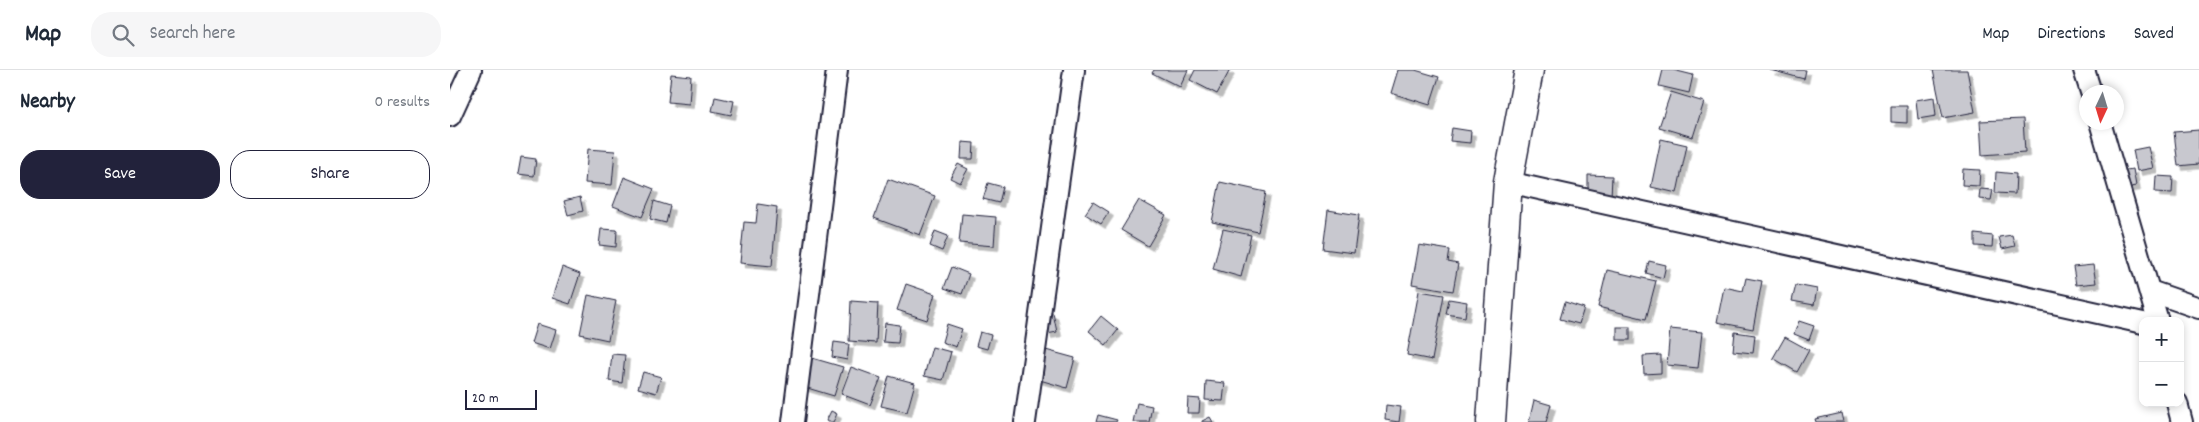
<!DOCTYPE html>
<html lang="en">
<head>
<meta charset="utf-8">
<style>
	body { margin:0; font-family:Dekko,sans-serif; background:#f6f6f7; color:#1f2937 }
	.controls { position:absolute; right:15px; bottom:15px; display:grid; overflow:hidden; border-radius:10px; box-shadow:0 2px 8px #0003 }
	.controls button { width:45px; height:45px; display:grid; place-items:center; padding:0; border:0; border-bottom:1px solid #e0e1e3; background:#fff; color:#1f2937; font:25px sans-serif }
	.compass { position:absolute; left:1629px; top:15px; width:45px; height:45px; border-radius:50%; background:#fff; box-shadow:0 2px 8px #0003; rotate:184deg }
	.scale { position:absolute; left:15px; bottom:12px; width:72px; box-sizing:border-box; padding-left:5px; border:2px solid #22223b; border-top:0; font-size:14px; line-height:18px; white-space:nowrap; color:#22223b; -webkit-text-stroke:4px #fff; paint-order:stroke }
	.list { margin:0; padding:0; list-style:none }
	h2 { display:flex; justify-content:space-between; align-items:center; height:65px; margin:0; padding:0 20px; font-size:21px }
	h2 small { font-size:16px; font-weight:400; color:#747a83 }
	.actions { display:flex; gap:10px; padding:15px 20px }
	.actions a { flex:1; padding:11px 0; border:1px solid #22223b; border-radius:20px; text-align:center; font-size:18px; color:#22223b }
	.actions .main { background:#22223b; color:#fff }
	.icon { flex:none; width:28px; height:28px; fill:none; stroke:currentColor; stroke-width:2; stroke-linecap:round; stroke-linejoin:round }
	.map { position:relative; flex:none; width:1749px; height:352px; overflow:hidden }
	header { display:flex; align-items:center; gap:30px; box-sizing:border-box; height:70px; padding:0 25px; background:#fff; border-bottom:1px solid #e0e1e3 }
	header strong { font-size:24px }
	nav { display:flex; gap:28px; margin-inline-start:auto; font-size:18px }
	.search { width:350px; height:45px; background:#f6f6f7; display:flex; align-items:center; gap:12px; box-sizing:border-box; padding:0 18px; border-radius:20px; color:#747a83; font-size:19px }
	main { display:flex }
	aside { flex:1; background:#fff }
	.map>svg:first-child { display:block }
	.building { fill:#c8c8cf; stroke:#22223b; filter:url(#shadow) }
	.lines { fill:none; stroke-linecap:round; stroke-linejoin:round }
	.minor-casing { stroke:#22223b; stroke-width:24 }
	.secondary-casing { stroke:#22223b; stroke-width:31 }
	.minor { stroke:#fff; stroke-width:20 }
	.secondary { stroke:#fff; stroke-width:28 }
</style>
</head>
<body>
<header>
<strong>Map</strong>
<div class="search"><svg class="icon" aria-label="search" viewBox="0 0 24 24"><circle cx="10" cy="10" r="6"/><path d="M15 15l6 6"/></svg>Search here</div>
<nav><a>Map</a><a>Directions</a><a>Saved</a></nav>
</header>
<main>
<aside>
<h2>Nearby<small>0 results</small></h2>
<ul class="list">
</ul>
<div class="actions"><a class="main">Save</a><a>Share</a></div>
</aside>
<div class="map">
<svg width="1749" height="352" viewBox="0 0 1749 352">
	<defs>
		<filter id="shadow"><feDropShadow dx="4.5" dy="4.5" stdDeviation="0" flood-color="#0004"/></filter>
	</defs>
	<rect width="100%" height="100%" fill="#fff"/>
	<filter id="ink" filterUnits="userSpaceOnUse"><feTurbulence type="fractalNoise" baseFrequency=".02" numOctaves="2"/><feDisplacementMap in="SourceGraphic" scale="10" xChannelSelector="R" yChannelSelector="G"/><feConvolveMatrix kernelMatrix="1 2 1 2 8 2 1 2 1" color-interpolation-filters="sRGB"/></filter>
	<g filter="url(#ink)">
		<g class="building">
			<polygon points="704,0 738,0 730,17 702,3"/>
			<polygon points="745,0 780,0 767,24 740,10"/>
			<polygon points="948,0 965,0 989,7 980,35 941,23"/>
			<polygon points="1213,0 1223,0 1243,5 1239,23 1209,16"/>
			<polygon points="1320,0 1356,0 1354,9"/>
			<polygon points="1483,0 1517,0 1525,42 1493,48"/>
			<polygon points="221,4 241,6 239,34 218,32"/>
			<polygon points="1221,22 1254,32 1243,67 1209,57"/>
			<polygon points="265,27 284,31 281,45 262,41"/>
			<polygon points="1484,27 1486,46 1468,49 1466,30"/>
			<polygon points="1441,36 1457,36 1457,53 1441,52"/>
			<polygon points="1573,49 1575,82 1532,85 1530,51"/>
			<polygon points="1002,58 1021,61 1020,73 1000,71"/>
			<polygon points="1749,60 1749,94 1728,96 1724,62"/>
			<polygon points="1211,69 1237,75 1227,123 1201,117"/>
			<polygon points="512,72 524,73 523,89 511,89"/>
			<polygon points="1698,77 1703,98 1687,101 1683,80"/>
			<polygon points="138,79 165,81 162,115 135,113"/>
			<polygon points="71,87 86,89 84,106 68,104"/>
			<polygon points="508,94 518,99 510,113 500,108"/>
			<polygon points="1513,99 1530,100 1529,116 1512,115"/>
			<polygon points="1683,99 1686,116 1674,118 1670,101"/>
			<polygon points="1546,102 1566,104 1565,124 1545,123"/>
			<polygon points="1138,105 1162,106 1161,127 1138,126"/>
			<polygon points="1706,106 1723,107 1722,123 1705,122"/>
			<polygon points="174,107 204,119 192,147 163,136"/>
			<polygon points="438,109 485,126 470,165 424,148"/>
			<polygon points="770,112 816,122 808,162 762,152"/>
			<polygon points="538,113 553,117 549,133 533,129"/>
			<polygon points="1530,119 1543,120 1541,130 1529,129"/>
			<polygon points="130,127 133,141 118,145 114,131"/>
			<polygon points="689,130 716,145 698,176 671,160"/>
			<polygon points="204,131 220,136 216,153 200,149"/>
			<polygon points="643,132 659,142 651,154 635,144"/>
			<polygon points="308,134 327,137 322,196 290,193 294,152 306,153"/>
			<polygon points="878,140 909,145 904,183 873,179"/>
			<polygon points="512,144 546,147 544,176 509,173"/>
			<polygon points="151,159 167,160 166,177 149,175"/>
			<polygon points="773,159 801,165 791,207 763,199"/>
			<polygon points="485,161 498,166 492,181 480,176"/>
			<polygon points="1525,164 1543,166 1542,177 1525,176"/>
			<polygon points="1562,165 1565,176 1552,179 1549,167"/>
			<polygon points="969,175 1000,180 998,192 1008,194 1003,221 962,214"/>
			<polygon points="1199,191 1216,195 1213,208 1196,203"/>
			<polygon points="1643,195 1646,213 1626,215 1623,197"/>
			<polygon points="112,197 130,204 120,234 102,228"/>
			<polygon points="502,197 519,204 512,224 494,218"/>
			<polygon points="1157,200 1206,211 1196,249 1148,237"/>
			<polygon points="1296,208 1312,211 1303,259 1267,252 1274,217 1293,221"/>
			<polygon points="456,214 485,224 477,250 447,240"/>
			<polygon points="1346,215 1367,219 1364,235 1342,231"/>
			<polygon points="969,221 994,225 982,290 957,285"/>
			<polygon points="138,225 166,231 158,270 130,264"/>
			<polygon points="999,229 1017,232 1015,247 996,244"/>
			<polygon points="401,231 428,233 426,273 399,271"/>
			<polygon points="1115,232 1134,238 1129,254 1110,249"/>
			<polygon points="603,243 607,262 597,264 593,245"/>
			<polygon points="651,246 668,260 656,275 639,261"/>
			<polygon points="1349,251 1364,256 1359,270 1344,264"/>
			<polygon points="435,253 450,255 448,273 433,272"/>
			<polygon points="87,254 106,260 100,279 81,273"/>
			<polygon points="497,254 512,259 506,277 492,272"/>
			<rect x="1167" y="257" width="13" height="13"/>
			<polygon points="1220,259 1252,262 1248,298 1217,295"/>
			<polygon points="530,262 541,265 537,279 526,276"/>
			<polygon points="1285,262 1305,265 1303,283 1283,281"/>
			<polygon points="1335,267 1359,280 1347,302 1323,288"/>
			<polygon points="384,272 399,274 397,290 382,287"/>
			<polygon points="482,277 501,282 493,310 474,306"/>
			<polygon points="592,279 625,288 617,318 583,308"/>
			<polygon points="162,284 175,285 172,313 159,311"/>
			<polygon points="1211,285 1211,303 1194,304 1193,286"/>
			<polygon points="362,288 393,297 384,326 354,317"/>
			<polygon points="401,297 431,308 420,335 391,324"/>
			<polygon points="193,302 211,307 206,323 188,318"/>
			<polygon points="439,306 465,313 457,342 431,336"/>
			<polygon points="756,311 775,313 773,331 755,330"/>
			<polygon points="738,328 750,329 749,343 737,343"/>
			<polygon points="1084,330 1101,335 1096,352 1079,352"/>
			<polygon points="687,333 702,336 699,352 683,352"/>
			<polygon points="936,335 951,337 949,352 935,350"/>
			<polygon points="381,341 387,344 383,352 378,352 376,351"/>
			<polygon points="1392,343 1394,352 1366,352 1365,349"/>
			<polygon points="648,345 667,350 666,352 646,352"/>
			<polygon points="760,347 763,352 752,352 752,351"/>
		</g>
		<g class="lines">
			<defs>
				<g id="minor">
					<polyline points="1634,0 1641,22"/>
					<polyline points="0,46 21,0"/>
					<polyline points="1650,52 1708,251"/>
					<polyline points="1058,112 1693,253"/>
					<polyline points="1700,221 1749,238"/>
					<polyline points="1727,333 1732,352"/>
					<polyline points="343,352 387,0"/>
					<polyline points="575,352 624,0"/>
				</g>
				<polyline id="secondary" points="1041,352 1058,112 1079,0"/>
			</defs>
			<use href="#minor" class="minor-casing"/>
			<use href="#secondary" class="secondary-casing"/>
			<use href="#minor" class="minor"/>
			<use href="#secondary" class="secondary"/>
		</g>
	</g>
</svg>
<div class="controls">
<button>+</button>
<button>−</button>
</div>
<svg class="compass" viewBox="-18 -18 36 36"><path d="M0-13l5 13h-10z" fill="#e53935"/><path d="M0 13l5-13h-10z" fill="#747a83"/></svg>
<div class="scale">20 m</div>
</div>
</main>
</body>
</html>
